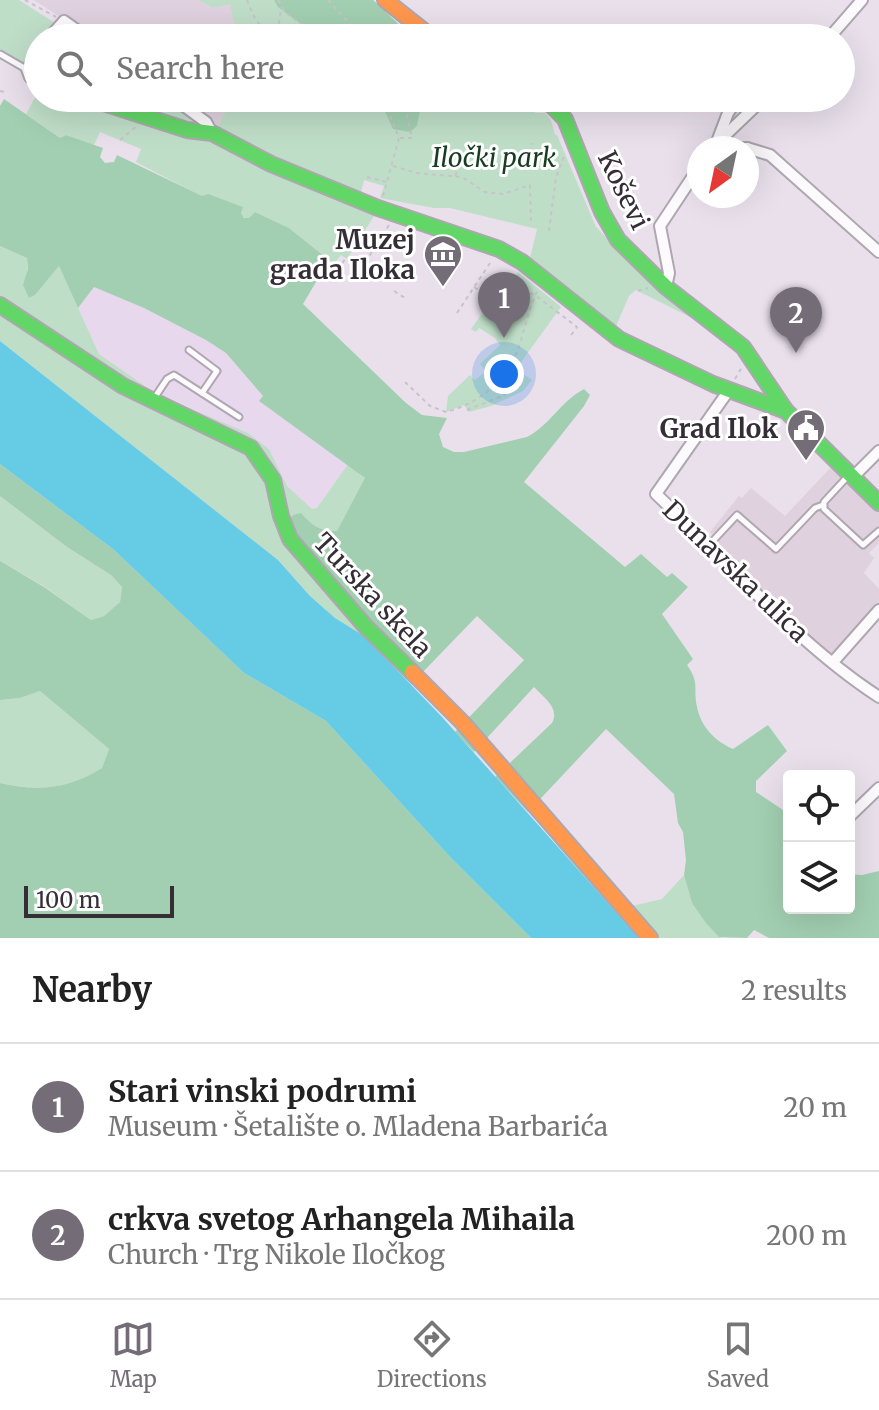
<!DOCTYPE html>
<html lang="en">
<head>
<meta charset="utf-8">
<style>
	body { margin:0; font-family:Merriweather,serif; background:#f2f2f2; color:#222 }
	.controls { position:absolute; right:24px; bottom:24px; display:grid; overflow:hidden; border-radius:8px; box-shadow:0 8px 32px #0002 }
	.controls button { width:72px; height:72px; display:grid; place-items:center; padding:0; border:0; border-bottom:2px solid #e0e0e0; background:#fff; color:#222; font:40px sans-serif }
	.compass { position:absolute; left:687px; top:136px; width:72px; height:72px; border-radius:50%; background:#fff; box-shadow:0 8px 32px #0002; rotate:213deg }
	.scale { position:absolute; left:24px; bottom:20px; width:150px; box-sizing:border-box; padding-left:8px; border:4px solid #352e37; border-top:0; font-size:22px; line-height:28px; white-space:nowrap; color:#352e37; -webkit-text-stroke:6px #fff; paint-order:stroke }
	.you { position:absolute; left:504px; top:374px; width:28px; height:28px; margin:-20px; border:6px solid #fff; border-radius:50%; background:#1a73e8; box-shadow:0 0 0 12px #1a73e833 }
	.badge { display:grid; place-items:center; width:52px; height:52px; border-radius:50%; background:#746c76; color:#fff; font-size:26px; font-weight:700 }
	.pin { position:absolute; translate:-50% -66px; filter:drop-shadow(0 2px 4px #0008) }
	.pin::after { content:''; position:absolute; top:42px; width:28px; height:24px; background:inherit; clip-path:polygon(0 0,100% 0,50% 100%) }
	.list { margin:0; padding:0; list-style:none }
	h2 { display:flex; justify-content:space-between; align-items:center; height:104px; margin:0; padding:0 32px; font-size:34px }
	h2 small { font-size:26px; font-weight:400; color:#767676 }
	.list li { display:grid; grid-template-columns:52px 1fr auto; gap:24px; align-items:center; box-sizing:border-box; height:128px; padding:0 32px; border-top:2px solid #e0e0e0 }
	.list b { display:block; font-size:30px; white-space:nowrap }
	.list p { margin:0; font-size:26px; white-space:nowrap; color:#767676 }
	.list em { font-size:26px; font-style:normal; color:#767676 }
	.icon { flex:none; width:44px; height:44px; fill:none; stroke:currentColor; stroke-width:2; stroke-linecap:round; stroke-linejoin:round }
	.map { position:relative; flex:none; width:879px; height:938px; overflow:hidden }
	.search { position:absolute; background:#fff; box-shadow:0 8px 32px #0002; left:24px; right:24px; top:24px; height:88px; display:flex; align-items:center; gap:20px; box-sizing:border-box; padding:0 28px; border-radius:44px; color:#767676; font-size:30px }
	.sheet { height:360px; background:#fff }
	nav { display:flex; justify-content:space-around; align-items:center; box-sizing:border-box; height:112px; border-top:2px solid #e0e0e0; background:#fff; font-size:22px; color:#767676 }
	nav a { display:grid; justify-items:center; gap:4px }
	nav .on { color:#746c76 }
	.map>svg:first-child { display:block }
	.commercial { fill:#e0d1de }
	.built { fill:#e8d8ee }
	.education { fill:#dfd1df }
	.green { fill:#bfdec8 }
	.forest { fill:#a2cfb1 }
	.water { fill:#66cce6 }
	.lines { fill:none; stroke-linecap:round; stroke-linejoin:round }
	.lane-casing { stroke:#aea7b0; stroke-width:9 }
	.street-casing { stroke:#aea7b0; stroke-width:14 }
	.fast-casing { stroke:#aea7b0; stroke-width:18 }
	.slow-casing { stroke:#aea7b0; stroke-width:18 }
	.path { stroke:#c7c4c9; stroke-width:2; stroke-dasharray:4 4; stroke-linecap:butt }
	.lane { stroke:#fcfafc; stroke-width:5 }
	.street { stroke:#fcfafc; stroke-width:10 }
	.fast { stroke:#63d668; stroke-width:14 }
	.slow { stroke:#ff974d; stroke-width:14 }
	.labels { text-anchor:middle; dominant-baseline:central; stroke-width:6; stroke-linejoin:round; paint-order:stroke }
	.park-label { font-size:26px; font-style:italic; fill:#173c22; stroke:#fff }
	.street-label { font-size:26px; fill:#352e37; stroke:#fff }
	.poi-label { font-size:26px; font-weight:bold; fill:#352e37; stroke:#fff; text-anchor:end }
</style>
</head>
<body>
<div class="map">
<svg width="879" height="938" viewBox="0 0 879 938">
	<rect width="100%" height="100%" fill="#e9e0ec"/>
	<polygon class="commercial" points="833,465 879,509 879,543 869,553 874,558 864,573 879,589 879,604 833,658 746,577 710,532 739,496 742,498 751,488 785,516"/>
	<polygon class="built" points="94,286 144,308 206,340 226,353 263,396 260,402 348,464 317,508 312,510 287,486 269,449 248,433 157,393 99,354 78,308"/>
	<g class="education">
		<polygon points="34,0 198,0 213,8 230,3 233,20 244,38 92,38"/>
		<polygon points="179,98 232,98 218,126"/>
	</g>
	<g class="green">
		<polygon points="0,0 19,0 55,23 43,38 38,38 38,45 23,64 0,49"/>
		<polygon points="198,0 373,0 413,38 244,38 233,20 230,4 213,8"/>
		<polygon points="38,92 38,98 77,98 213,142 284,175 376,213 347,259 341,255 334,264 289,228 255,212 249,219 244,218 241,213 242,208 203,197 136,162 141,149 100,132 94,145 66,135 60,138 26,114"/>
		<polygon points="97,98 168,98 197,117 194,126"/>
		<polygon points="232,98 513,98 536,107 535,113 545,113 551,120 555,135 557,135 596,227 640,273 719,334 718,336 692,318 636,290 629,296 614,331 606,327 530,258 537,229 450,208 434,208 380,198 384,186 364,180 361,193 224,137 218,126"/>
		<polygon points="0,246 27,258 29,298 35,295 59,266 99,354 157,394 248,433 269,449 287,486 312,509 317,508 348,464 366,479 337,531 326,532 308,522 420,675 411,685 364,636 335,618 310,596 278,560 0,341"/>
		<polygon points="518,272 561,307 516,369 532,380 523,391 491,406 469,412 464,405 446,412 448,396 470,375 475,380 486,371 480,364 500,345 495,338 479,328 476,332 471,329 494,297 499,300"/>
		<polygon points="0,496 67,547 111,575 122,587 120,602 104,616 91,620 45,587 0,561"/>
		<path d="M40,691L109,749L102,768C68,789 39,792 0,783V700L20,698Z"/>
		<polygon points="562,838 623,908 662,899 684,875 692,903 721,938 639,938 556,844"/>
	</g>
	<g class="forest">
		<polygon points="274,0 373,0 413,38 320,38 278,7"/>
		<polygon points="379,98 422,98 417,126 410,132 393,129"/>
		<path d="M4,99L60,138L66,135L103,148L100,157L105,163L114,162L117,155L202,196L208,194L243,207L241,213L244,218H249L255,212L289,228L329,260L303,304L406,403L422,415L447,418L439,434L443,447L454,452H464L527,437C549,426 561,401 584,389L590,395L584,406L524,482L625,567L641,554L667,577L672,573L688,587L662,614L693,659L687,665C700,683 693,688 697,707C701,727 715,741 733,749L768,725L787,751L756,781V792L789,814V908H849V874L862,875L879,871V938H769L754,930L747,938L719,937L706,923L692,903L684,875L686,860L683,832L678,823L674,794L606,729L528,812L495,777L552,723C560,708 544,698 534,687L474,752L455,732L524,660L477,616L420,675L302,549L287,523L293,515L301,513C311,525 321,532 337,531L365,478L259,401L263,396L226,353L206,340L144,308L94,287L78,308L59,266L35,295L29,298L23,285L28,269L27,258L0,246V106Z"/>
		<path d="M0,464L114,550L244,673L326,721L451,858L531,938H0V783C38,792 68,789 102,768L109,749L40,691L20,698L0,700V561L44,587L91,620L104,616L120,602L122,587L111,575L67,547L0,496Z"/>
	</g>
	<polygon class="water" points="0,341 278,560 310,596 335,618 364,636 442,717 639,938 531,938 451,858 326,721 244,673 114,550 0,464"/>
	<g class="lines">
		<defs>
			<g id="lane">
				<polyline points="0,54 26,69"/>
				<polyline points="189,350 217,371 202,393"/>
				<polyline points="153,400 167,379 174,375 239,417"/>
				<polyline points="849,475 824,502 824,509 863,545 879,531"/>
				<polyline points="709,545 737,515 776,549 815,508 823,505"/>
			</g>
			<g id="street">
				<polyline points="49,38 64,21 88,38"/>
				<polyline points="829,38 862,0"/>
				<polyline points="38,53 27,69 30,77 38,81"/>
				<polyline points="173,98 206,122 212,133"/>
				<polyline points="718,139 728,113 738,98"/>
				<polyline points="712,148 764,98"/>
				<polyline points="731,148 747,148"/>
				<polyline points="747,148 770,155 879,252"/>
				<polyline points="666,287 669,273 660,226 699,167"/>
				<path d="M729,390L656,494C728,562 796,643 879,697"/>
				<polyline points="852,478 879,451"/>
				<polyline points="833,662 879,610"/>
				<polyline points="849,817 879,788"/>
			</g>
			<g id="fast">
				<polyline points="88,98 187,130 212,133 271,164 378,208 499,249 522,262 619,339 713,384 786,411"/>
				<polyline points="544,98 565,119 602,212 618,240 666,287 743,347 786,411 879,503"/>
				<polyline points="0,305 123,386 251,448 273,480 281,516 290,539 366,627 412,672"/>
			</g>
			<g id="slow">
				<polyline points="385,0 433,38"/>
				<polyline points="412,672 463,723 650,938"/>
			</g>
		</defs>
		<use href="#lane" class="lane-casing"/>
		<use href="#street" class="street-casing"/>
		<use href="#fast" class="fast-casing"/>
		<use href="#slow" class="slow-casing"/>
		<g class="path">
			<polyline points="25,0 56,17"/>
			<path d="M247,0C254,16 259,37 279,23L281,8"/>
			<polyline points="278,0 285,12 320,38"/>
			<polyline points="328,0 363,38"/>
			<polyline points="279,25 280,38"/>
			<polyline points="0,91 6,92"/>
			<polyline points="347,98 353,102"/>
			<polyline points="400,138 412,138 403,98"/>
			<polyline points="120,140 137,126"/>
			<polyline points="393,166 416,173 462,177 485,192 503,194 530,185 531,223"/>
			<polyline points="455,176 461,165 467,162 508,166 530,156 532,143"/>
			<polyline points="367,177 386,182"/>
			<polyline points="383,196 399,138 383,98"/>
			<polyline points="549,231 556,177 565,154"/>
			<polyline points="338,270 345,259 361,269 389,225"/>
			<polyline points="362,270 376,279"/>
			<polyline points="474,287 497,303 523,291 535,295 577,327 569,338"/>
			<polyline points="394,291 405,298"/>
			<polyline points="638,291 648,288"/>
			<polyline points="457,313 492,260"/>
			<polyline points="735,379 742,367"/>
			<path d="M405,382L430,406L446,412C480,403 510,379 520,343C526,325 529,307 538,290"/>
			<polyline points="467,410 505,395 515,380 508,370"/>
		</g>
		<use href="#lane" class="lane"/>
		<use href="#street" class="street"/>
		<use href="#fast" class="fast"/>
		<use href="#slow" class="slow"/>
	</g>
	<defs>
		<symbol id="museum-pin" viewBox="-11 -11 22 30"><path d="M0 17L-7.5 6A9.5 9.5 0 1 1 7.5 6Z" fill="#746c76" stroke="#fff"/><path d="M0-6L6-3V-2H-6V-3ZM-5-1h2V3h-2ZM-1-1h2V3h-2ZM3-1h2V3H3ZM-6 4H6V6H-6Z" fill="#fff"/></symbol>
		<symbol id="civic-pin" viewBox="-11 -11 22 30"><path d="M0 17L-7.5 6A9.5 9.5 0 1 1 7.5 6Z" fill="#746c76" stroke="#fff"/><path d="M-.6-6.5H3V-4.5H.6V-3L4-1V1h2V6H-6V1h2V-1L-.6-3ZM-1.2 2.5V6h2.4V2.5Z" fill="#fff"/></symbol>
	</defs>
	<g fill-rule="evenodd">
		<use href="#museum-pin" x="421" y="232" width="44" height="60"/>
		<use href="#civic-pin" x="784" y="406" width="44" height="60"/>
	</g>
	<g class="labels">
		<g class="park-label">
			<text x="494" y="157">Iločki park</text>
		</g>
		<g class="street-label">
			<text transform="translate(624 190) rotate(64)">Koševi</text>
			<text transform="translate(736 571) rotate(44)">Dunavska ulica</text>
			<text transform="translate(373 595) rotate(47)">Turska skela</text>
		</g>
		<g class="poi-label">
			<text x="415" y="239">Muzej<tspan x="415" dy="30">grada Iloka</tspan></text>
			<text x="778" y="428">Grad Ilok</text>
		</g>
	</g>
</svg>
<div class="controls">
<button><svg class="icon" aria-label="locate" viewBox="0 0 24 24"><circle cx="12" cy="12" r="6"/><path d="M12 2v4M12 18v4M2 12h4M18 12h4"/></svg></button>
<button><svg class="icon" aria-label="layers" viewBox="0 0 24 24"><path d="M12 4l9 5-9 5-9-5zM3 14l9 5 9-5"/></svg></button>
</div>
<svg class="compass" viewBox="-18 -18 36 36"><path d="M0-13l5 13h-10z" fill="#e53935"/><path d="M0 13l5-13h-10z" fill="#767676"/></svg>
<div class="scale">100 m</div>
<div class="you"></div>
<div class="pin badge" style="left:504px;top:338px">1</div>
<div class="pin badge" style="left:796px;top:353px">2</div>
<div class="search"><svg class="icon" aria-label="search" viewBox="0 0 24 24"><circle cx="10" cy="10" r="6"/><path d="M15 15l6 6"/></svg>Search here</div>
</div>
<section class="sheet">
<h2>Nearby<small>2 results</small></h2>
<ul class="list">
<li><span class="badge">1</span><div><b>Stari vinski podrumi</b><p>Museum · Šetalište o. Mladena Barbarića</p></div><em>20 m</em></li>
<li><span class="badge">2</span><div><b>crkva svetog Arhangela Mihaila</b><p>Church · Trg Nikole Iločkog</p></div><em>200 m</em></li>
</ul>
</section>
<nav>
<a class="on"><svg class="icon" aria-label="map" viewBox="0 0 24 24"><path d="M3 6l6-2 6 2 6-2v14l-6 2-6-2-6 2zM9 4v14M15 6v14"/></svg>Map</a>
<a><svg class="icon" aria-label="directions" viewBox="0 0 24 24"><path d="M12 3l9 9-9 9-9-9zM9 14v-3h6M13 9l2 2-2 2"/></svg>Directions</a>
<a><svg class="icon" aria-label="saved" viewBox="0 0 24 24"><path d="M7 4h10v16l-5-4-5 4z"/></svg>Saved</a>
</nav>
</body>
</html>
